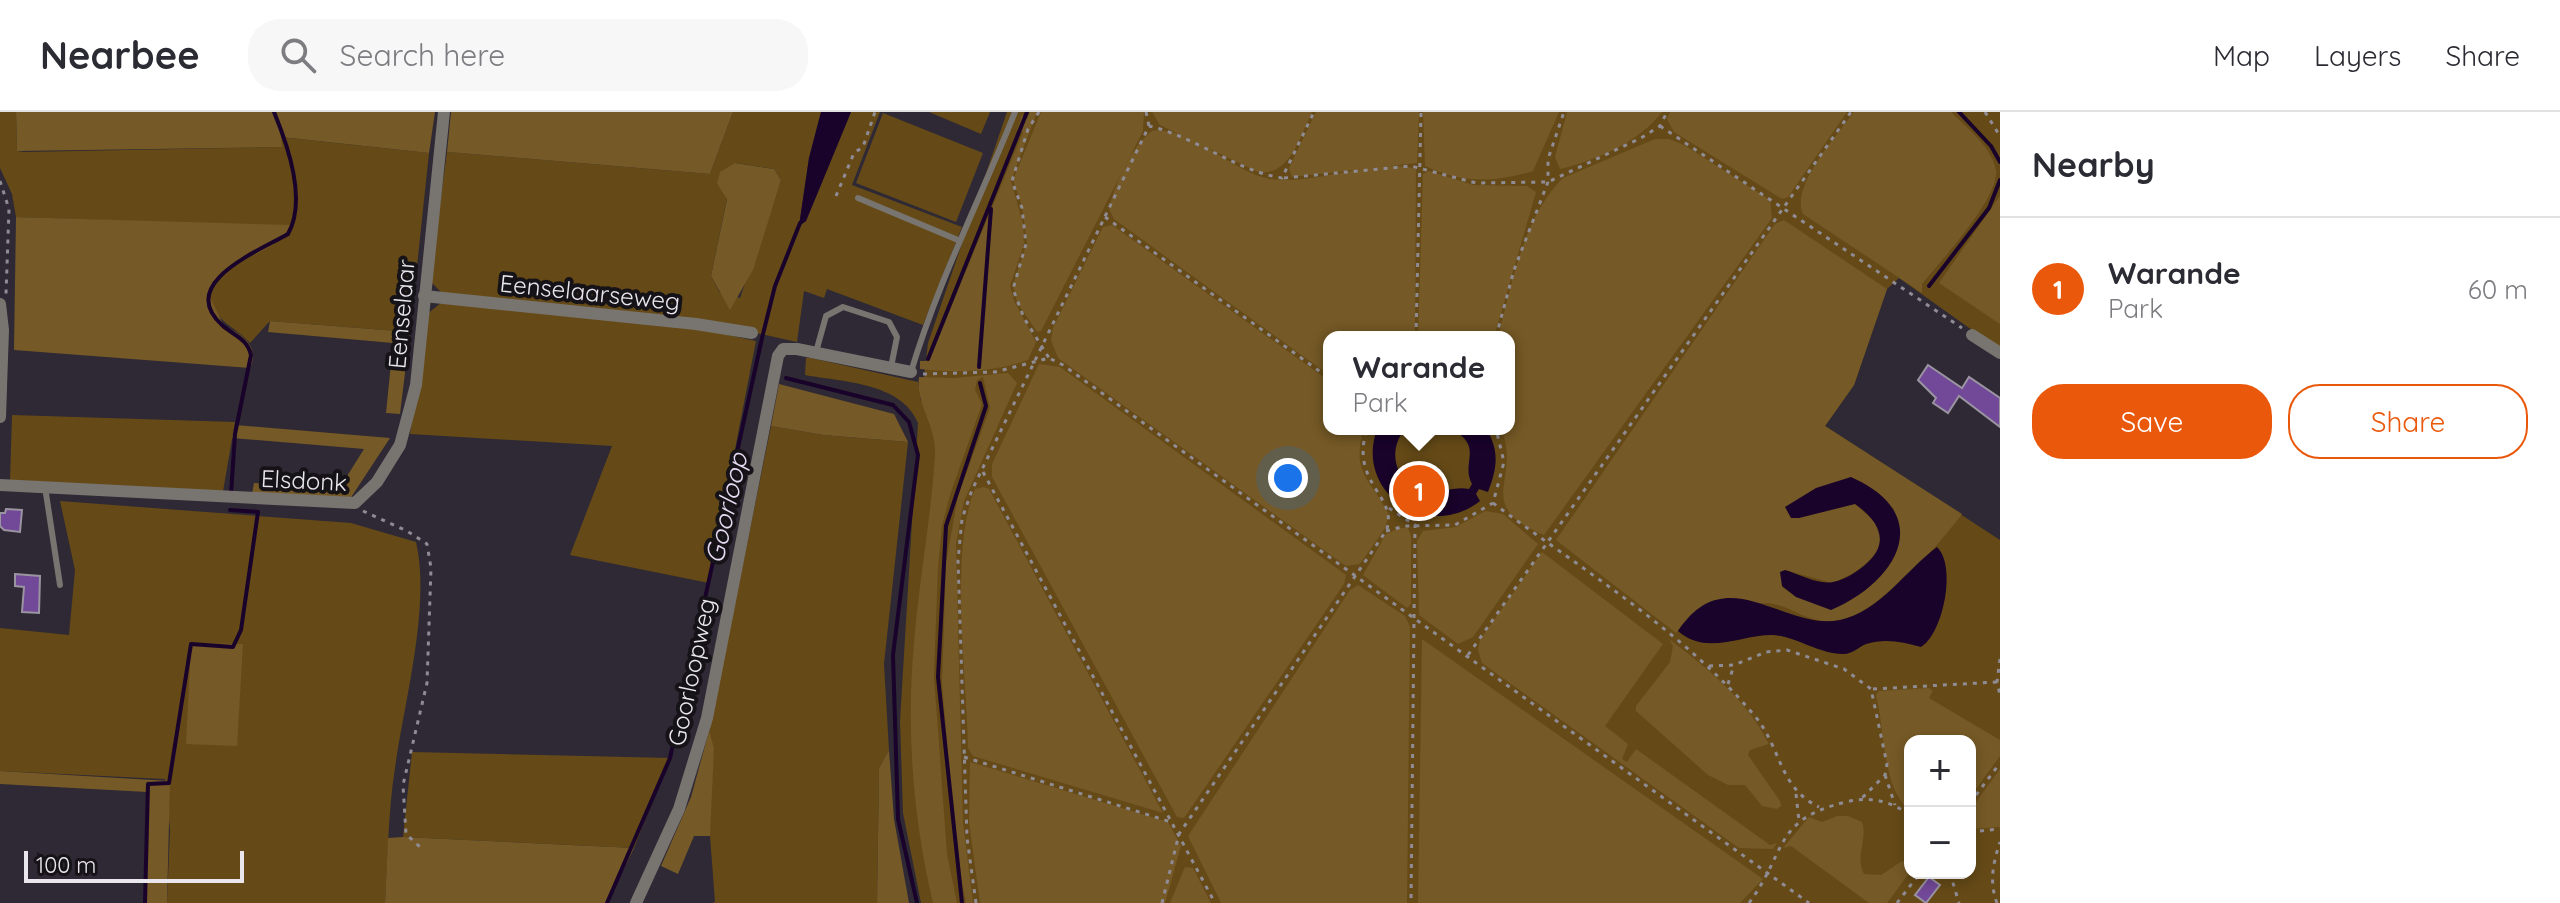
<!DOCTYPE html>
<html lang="en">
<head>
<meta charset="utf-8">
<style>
	body { margin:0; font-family:Quicksand,sans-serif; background:#f7f7f7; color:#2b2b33 }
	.controls { position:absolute; right:24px; bottom:24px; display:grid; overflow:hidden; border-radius:16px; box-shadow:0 4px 12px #0003 }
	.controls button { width:72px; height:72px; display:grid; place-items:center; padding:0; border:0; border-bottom:2px solid #e1e1e2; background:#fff; color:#2b2b33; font:40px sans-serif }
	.scale { position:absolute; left:24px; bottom:20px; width:220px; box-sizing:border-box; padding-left:8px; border:4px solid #e9e6ed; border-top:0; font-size:22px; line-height:28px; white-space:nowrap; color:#e9e6ed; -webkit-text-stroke:6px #151318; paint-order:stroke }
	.you { position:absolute; left:1288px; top:366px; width:28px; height:28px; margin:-20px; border:6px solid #fff; border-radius:50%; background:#1a73e8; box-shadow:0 0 0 12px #1a73e833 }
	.badge { display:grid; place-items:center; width:52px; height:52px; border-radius:50%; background:#ea580c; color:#fff; font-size:26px; font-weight:700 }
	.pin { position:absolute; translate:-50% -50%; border:4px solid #fff; box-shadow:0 2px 8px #0006 }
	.popup { position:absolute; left:1323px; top:219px; width:192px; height:104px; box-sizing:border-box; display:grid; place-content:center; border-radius:16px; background:#fff; filter:drop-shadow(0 2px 6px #0005); font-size:26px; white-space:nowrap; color:#7c7c81 }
	.popup b { font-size:30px; color:#2b2b33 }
	.popup::after { content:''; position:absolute; left:50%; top:100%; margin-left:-16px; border:16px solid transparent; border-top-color:#fff }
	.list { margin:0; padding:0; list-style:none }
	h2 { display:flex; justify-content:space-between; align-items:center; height:104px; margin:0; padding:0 32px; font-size:34px }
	h2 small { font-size:26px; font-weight:400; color:#7c7c81 }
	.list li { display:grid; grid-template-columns:52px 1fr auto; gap:24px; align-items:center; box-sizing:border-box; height:144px; padding:0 32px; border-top:2px solid #e1e1e2 }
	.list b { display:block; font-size:30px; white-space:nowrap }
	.list p { margin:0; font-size:26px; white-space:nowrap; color:#7c7c81 }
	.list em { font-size:26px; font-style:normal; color:#7c7c81 }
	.actions { display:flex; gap:16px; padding:24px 32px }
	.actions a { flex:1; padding:18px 0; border:2px solid #ea580c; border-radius:32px; text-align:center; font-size:28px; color:#ea580c }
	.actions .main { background:#ea580c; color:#fff }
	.icon { flex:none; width:44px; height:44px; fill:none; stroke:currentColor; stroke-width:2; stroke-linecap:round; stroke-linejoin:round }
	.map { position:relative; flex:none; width:2000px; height:791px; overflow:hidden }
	header { display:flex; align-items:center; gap:48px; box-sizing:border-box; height:112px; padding:0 40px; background:#fff; border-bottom:2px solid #e1e1e2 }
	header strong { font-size:38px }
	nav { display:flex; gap:44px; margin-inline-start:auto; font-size:28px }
	.search { width:560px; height:72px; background:#f7f7f7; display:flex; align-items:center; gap:20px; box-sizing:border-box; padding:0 28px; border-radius:32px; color:#7c7c81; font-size:30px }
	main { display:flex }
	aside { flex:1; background:#fff }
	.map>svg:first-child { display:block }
	.green { fill:#654a17; fill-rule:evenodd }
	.forest { fill:#755926; fill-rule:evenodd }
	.water { fill:#19032a }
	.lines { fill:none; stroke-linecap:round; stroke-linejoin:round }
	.stream { stroke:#19032a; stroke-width:4 }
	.building { fill:#724898; stroke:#9a94a1; stroke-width:2 }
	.path { stroke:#908c95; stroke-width:3; stroke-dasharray:4 6; stroke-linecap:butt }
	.lane { stroke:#78746f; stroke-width:6 }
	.street { stroke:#78746f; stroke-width:12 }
	.labels { text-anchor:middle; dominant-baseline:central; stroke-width:8; stroke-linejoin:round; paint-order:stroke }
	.street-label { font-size:24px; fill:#e9e6ed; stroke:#151318 }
	.water-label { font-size:26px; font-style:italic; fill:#e7dcf3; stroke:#151318 }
</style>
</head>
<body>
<header>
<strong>Nearbee</strong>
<div class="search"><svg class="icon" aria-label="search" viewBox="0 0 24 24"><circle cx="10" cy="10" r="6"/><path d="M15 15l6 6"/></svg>Search here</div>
<nav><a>Map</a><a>Layers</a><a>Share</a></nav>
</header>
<main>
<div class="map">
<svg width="2000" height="791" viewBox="0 0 2000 791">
	<rect width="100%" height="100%" fill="#2e2934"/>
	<g class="green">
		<path d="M0,0H16L17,39L24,40L281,35L280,25L429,41L410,220L270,209L250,231C231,211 219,214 210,185C220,153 251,143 279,129L189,111L16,105L12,82L0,56Z"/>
		<path d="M733,0H821L809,46L799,114L806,109L851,0H880L852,73L962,115L923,213L827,177L824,186L804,179L797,230L698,208L444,183L430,169L447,40L710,62ZM736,51L774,57L781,68L740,186L720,181L711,164L727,86L717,72Z"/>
		<polygon points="929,0 990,0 981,22"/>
		<path d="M1007,0H2000V238L1899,166L1887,177L1854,273L1825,314L2000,428V791H921L903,701L900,609L918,311C901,270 842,270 805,263L806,246H811L918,270L921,290L928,231ZM1329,225H1509V317H1329ZM1910,629H1970V761H1910Z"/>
		<polygon points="883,1 983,41 956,110 856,71"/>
		<polygon points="442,190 696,216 756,229 709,471 570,443 612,334 410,322 426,203"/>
		<polygon points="12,303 235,310 222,385 10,369"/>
		<polygon points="771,314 823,323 908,330 884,552 889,638 879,656 877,791 712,791 715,790 710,724 709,619"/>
		<path d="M60,389L351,411L416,430C431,493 404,591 395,656C388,700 388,746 385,791H167L170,718L165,667L0,659V516L69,523L75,458Z"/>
		<polygon points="412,640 670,646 634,736 403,725"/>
	</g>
	<g class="forest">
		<polygon points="16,0 435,0 429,41 281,25 282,35 17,39"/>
		<polygon points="451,0 733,0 710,62 447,40"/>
		<path d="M1030,0H1037L1011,69L1023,112L1024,132L1010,174L1015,191L1036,230L1028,248C993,260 957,261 920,257V249H929L1023,20L1017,18L1022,3L1027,7Z"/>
		<polygon points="1041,0 1144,0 1143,19 1041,219 1037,220 1017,190 1013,173 1027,131 1022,94 1013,68"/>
		<path d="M1152,0H1312C1300,24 1290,65 1258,60L1160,13Z"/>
		<polygon points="1316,0 1419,0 1417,51 1292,65 1289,56"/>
		<path d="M1423,0H1559L1533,59C1495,71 1462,71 1425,54Z"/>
		<path d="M1567,0H1662C1639,30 1597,48 1560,57L1555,45Z"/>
		<polygon points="1670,0 1847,0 1788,85 1782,87 1674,20 1667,7"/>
		<path d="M1854,0H1951C1968,17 1991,34 1996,58C2000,85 1940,150 1922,172V181L1803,102C1790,74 1837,24 1854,0Z"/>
		<path d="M1152,19C1194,14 1230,60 1270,67C1317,74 1375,45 1416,57L1415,225H1329V263L1114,107L1109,97C1115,72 1131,34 1152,19Z"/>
		<path d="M1655,27H1669L1684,33L1770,88L1772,106L1544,423C1471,393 1523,367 1501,317H1509V225H1498C1512,173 1523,105 1563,66Z"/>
		<polygon points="735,51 774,57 781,68 753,158 730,198 711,164 727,87 717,72 720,60"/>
		<polygon points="1429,59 1473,73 1527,74 1536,80 1494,225 1418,225 1423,62"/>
		<polygon points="2000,84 2000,212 1939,171"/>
		<path d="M16,105L290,113C273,149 224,140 210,185L224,214C242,222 260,234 250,256L14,238Z"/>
		<path d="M1784,108L1887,177L1854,273L1825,314L1962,402C1937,435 1875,508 1832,509C1807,511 1790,493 1768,491C1751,490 1703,506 1684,510L1676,521L1556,428L1775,112ZM1861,369L1894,397L1878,464L1842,493L1796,485L1782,475L1785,458L1832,471C1854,462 1871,452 1882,431L1875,410L1855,392L1785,395Z"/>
		<path d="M1112,113L1329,269V317H1364C1350,362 1372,368 1389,403L1385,416L1360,452L1346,454L1058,246L1051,228L1053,216L1103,115Z"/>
		<polygon points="270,209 410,220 400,302 386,301 393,231 268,220"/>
		<polygon points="1039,252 1060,255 1346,463 1344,472 1184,706 1177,705 992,365 992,352"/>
		<path d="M1008,261L1017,271L964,389L956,432L963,710L973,791H966L956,740L942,571L946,451L958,384L990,296L983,265L977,268L975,278L982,292L950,383L942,414L938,454L934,564L947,742L957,791H933C913,707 906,617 914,531C919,469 931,406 935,344C937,314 915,291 919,265L954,266Z"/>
		<polygon points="779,272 894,302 908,330 823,323 771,314"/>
		<polygon points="235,313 390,326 348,390 251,387 254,371 339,377 364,337 232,326"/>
		<path d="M984,375L989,377L1163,701L973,644L968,636C967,565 949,439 975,377Z"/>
		<polygon points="1485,399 1503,402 1538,432 1473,525 1458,532 1419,503 1417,429 1423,419 1456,415"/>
		<polygon points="1400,416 1408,416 1411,424 1411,492 1407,496 1363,463 1386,422"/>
		<polygon points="1542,440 1663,532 1605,614 1628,632 1622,647 1627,650 1636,637 1770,733 1777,731 1773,737 1739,736 1482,551 1478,538 1480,528"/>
		<polygon points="1358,473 1405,504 1410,515 1407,791 1221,791 1188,724 1350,478"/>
		<polygon points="1422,527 1763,767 1740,791 1418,791"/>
		<path d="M1669,527C1707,556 1747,588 1769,632L1750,638L1748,643L1780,689L1781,694L1777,697L1762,694L1745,673H1728L1708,663L1636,599V594L1670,550L1673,534Z"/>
		<polygon points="191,531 243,532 237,634 186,632"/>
		<path d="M1929,576L1933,579L1929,586L2000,628V644L1970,685V629H1910V699C1882,677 1885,618 1876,583L1879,579Z"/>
		<polygon points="709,619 714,636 710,724 694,724 678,762 661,754 691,685"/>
		<polygon points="889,638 894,707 909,791 877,791 879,656"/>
		<polygon points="970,650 1168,710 1181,734 1165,791 980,791 969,710"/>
		<polygon points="2000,657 2000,715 1971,717 1970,698"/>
		<polygon points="0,659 170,669 167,791 146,791 147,680 0,672"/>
		<path d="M1837,704H1848L1862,710C1868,727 1855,744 1864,762L1881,763L1902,749L1910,751V760L1887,791H1869L1791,734L1783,736L1809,705L1822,710Z"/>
		<polygon points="388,726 403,725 634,736 607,791 385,791"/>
		<polygon points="1185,755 1193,756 1211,791 1170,791"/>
	</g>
	<g class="water">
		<polygon points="821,0 851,0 806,109 799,114 809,46"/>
		<path d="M1377,317H1405C1385,341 1397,376 1430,379C1445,381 1454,374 1469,377L1472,372C1460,350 1485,335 1451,317H1486C1500,338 1497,357 1488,380L1479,377L1476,382L1480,389C1428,430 1354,381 1377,317Z"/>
		<path d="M1851,365C1937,403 1897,470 1831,498L1796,485L1782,474L1780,460L1785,458C1799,462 1818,473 1833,470C1845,468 1858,459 1866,452C1891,430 1879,409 1855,392L1799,406H1791L1785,395L1816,376Z"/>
		<path d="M1937,435C1957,454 1943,522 1921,535C1903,530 1885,526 1866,532C1859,535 1852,542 1844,542C1820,543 1796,524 1772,523C1740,523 1706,544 1678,519C1727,445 1784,520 1840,508C1879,500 1906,458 1937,435Z"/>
	</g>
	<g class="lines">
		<g class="stream">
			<polyline points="1959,0 1991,34 2000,50"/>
			<polyline points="1929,174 1989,96 2000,68"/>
			<polyline points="928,247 1027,0"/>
			<polyline points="979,255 991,97"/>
			<polyline points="786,266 893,293 909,310 918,343 893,543 898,707 917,791"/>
			<path d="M231,382L235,322L251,243C247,226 234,224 222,213C176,171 259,139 288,122C307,88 288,34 274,0"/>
			<polyline points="145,791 148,672 169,671 191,532 233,535 241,518 258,400 230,398"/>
			<polyline points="607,791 670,646 762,226 775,174 800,111"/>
			<polyline points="962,791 938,565 946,414 986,294 980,271"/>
		</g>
	</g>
	<g class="building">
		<polygon points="1928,253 1962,276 1969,265 2000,286 2000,315 1959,284 1948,301 1933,291 1936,286 1918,268"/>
		<polygon points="6,397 22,398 20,420 4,418 0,414 0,401 5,401"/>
		<polygon points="15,462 40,464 39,501 22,500 24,475 15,474"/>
		<polygon points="1929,765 1940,773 1926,791 1915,783"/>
	</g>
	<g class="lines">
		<g class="path">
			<polyline points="1039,0 1028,17 1012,69 1022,96 1026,132 1013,177 1024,206 1049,246"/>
			<polyline points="1146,0 1149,14"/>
			<polyline points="1985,0 2000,24"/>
			<polyline points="1660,14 1962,216"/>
			<polyline points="1284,66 1411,54 1476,71 1548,70 1641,26 1660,14 1667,0"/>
			<polyline points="0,69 9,97 6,182"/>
			<polyline points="836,84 854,41 863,35 875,0"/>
			<polyline points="1105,105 1329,266"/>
			<polyline points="1416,225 1421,0"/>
			<polyline points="1496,225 1514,158 1548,70 1548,47 1564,0"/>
			<polyline points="923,262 995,260 1049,246 1063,253 1809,791"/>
			<polyline points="983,360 1215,791"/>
			<path d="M1493,391C1581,457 1682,518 1754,603C1782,636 1778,675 1819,695"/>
			<polyline points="1389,396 1415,413 1411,791"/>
			<polyline points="363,399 407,419 427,432 431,456 427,571 403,673 406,722 420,735"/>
			<polyline points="1386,419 1405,414 1455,413 1493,391 1504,350 1496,317"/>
			<polyline points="1468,543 1851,0"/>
			<polyline points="2000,547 1997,570 2000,583"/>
			<polyline points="1709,554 1734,553 1766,540 1787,538 1844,557 1871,577 1887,652 1885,663 1862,686"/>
			<polyline points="1728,572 1734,553"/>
			<polyline points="1873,577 1997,570"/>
			<polyline points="964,645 1171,710"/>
			<polyline points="1885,663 1895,693"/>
			<polyline points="1796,682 1799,709"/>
			<polyline points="1970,691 2000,651"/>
			<polyline points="1970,720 2000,717"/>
			<polyline points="1950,761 1959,791"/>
			<path d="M976,791L967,726L958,448L962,407L972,378L1149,14C1196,25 1234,58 1282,66L1314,0"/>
			<path d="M1162,791L1179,722L1386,419C1400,385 1349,372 1367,317"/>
			<path d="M1749,791C1787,740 1773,707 1846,690C1871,684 1890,689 1910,703"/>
			<polyline points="1897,791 1920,761"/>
			<path d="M1997,791C1989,770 1993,751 2000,730"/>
		</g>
		<g class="lane">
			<polyline points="858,86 958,128"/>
			<polyline points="816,240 826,204 843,195 889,210 897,225 891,255"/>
			<path d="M911,260C938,169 980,88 1015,0"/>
			<polyline points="45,375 60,473"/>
		</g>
		<g class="street">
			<polyline points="424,184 696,212 752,221"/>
			<polyline points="0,192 3,218 0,305"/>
			<polyline points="1972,223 2000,241"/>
			<polyline points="0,373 355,391 377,370 400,333 416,273 444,0"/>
			<polyline points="636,791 679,697 707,606 778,244 783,237 797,237 911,260"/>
		</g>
	</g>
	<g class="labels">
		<g class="street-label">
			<text transform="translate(590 180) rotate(6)">Eenselaarseweg</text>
			<text transform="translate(401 202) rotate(-85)">Eenselaar</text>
			<text transform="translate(304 368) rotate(3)">Elsdonk</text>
			<text transform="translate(691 560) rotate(-78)">Goorloopweg</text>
		</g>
		<g class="water-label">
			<text transform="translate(726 396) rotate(-77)">Goorloop</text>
		</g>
	</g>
</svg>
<div class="controls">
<button>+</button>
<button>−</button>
</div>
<div class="scale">100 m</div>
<div class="you"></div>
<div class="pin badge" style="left:1419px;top:379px">1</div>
<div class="popup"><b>Warande</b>Park</div>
</div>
<aside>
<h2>Nearby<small></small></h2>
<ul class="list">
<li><span class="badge">1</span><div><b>Warande</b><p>Park</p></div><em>60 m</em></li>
</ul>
<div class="actions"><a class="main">Save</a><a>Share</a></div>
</aside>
</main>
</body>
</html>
